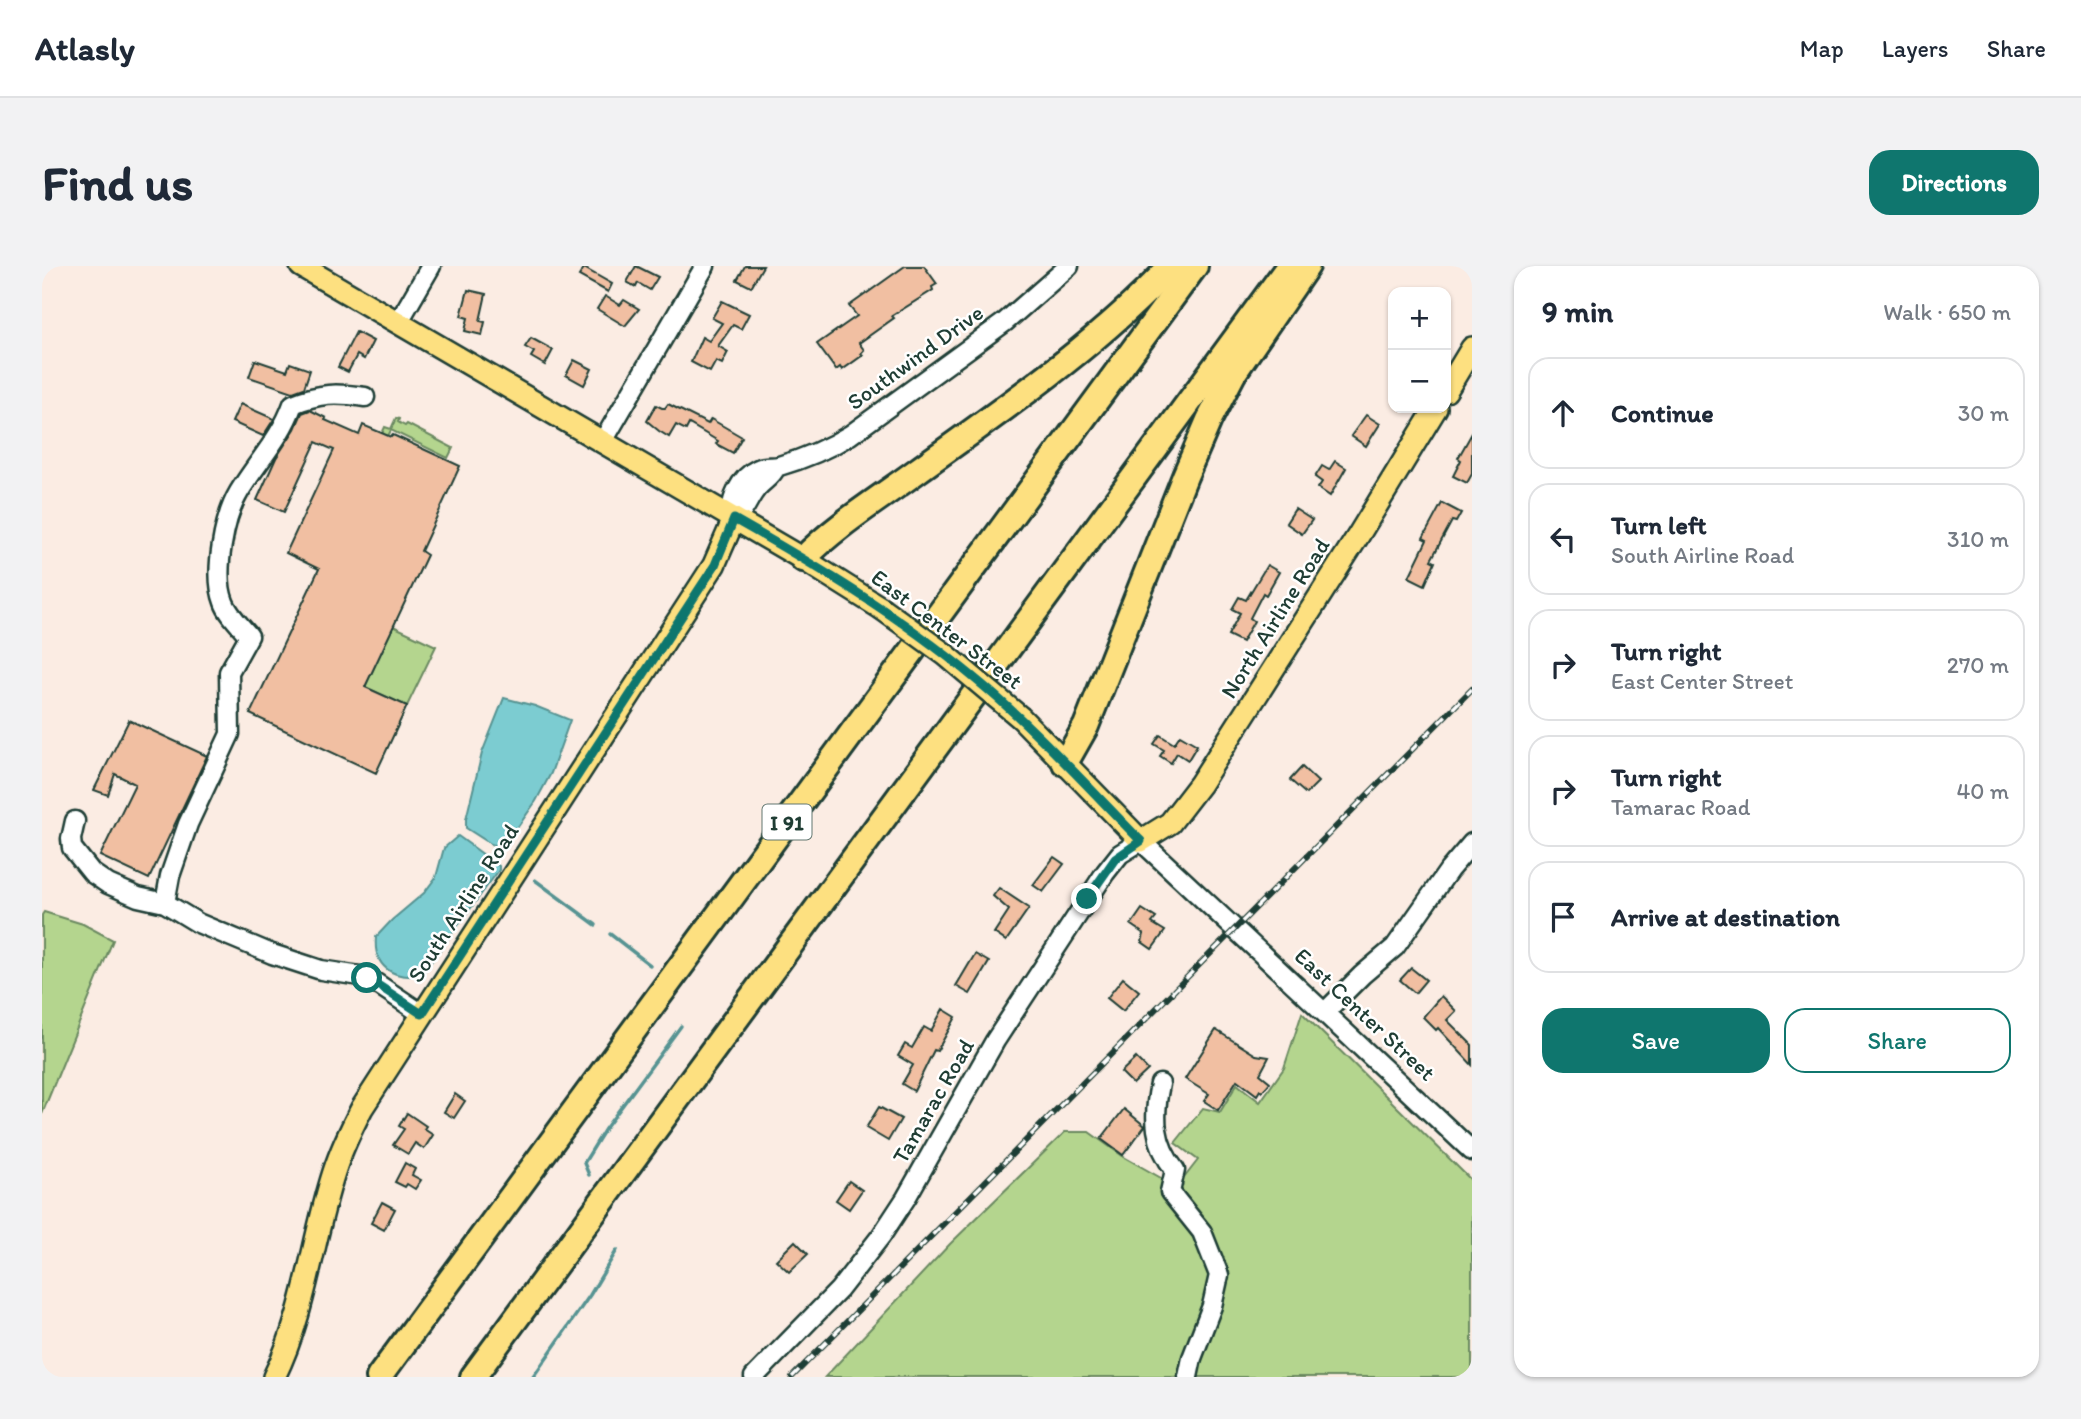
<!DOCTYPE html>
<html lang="en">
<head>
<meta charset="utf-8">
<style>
	body { margin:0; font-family:Itim,sans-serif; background:#f2f2f3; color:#1f2937 }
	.controls { position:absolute; right:21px; top:21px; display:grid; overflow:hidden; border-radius:14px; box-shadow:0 2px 5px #0004 }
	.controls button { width:63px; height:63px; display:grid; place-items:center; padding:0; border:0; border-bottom:2px solid #e0e1e3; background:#fff; color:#1f2937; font:35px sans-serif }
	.stop { position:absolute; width:21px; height:21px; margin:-16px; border:5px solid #0f766e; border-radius:50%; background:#fff }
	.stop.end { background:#0f766e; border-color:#fff; box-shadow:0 2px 7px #0008 }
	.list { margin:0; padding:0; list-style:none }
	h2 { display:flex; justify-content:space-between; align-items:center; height:91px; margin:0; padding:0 28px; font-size:30px }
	h2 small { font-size:23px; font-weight:400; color:#747a83 }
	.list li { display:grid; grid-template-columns:46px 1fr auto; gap:21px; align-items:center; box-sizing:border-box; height:112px; margin:0 14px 14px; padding:0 14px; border:2px solid #e0e1e3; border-radius:21px }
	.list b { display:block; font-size:26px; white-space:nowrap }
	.list p { margin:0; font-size:23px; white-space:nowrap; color:#747a83 }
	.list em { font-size:23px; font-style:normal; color:#747a83 }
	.actions { display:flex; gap:14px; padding:21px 28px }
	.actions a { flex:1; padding:16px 0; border:2px solid #0f766e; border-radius:21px; text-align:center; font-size:24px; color:#0f766e }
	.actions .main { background:#0f766e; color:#fff }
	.icon { flex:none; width:38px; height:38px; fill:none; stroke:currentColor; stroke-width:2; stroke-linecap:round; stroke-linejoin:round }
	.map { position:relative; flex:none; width:1430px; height:1111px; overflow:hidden; border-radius:21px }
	header { display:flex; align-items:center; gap:42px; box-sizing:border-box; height:98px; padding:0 35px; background:#fff; border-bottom:2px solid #e0e1e3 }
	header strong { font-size:33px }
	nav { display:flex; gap:38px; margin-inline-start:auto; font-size:24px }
	.intro { display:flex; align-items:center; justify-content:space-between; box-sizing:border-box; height:168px; padding:0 42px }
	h1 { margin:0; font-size:49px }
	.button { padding:18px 32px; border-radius:21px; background:#0f766e; color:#fff; font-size:24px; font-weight:700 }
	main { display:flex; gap:42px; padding:0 42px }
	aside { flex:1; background:#fff; border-radius:21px; box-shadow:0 2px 5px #0004 }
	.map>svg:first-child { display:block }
	.green { fill:#b4d58e; stroke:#6a8961; stroke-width:2 }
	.water { fill:#7bccd1; stroke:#569392; stroke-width:2 }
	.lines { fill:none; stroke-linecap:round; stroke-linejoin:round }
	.stream { stroke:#569392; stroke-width:3.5 }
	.building { fill:#f1bfa2; stroke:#1f3d34; stroke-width:2 }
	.minor-casing { stroke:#1f3d34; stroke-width:23 }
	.major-casing { stroke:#1f3d34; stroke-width:26 }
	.highway-casing { stroke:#1f3d34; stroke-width:30 }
	.minor { stroke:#fff; stroke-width:18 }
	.major { stroke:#fde080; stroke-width:21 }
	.highway { stroke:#fde080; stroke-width:24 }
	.rail-casing { stroke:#1f3d34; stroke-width:6 }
	.rail { stroke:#fff; stroke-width:3.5; stroke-dasharray:10; stroke-linecap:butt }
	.major-bridge-casing { stroke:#1f3d34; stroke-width:26; stroke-linecap:butt }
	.major-bridge { stroke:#fde080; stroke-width:21 }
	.route { stroke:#0f766e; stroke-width:9 }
	.labels { text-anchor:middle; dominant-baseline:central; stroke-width:5; stroke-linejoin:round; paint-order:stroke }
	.shield { fill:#fff; stroke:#627771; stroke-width:2 }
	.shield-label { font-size:21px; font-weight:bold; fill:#1f3d34 }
	.street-label { font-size:23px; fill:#1f3d34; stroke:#fff }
</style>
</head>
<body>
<header>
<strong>Atlasly</strong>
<nav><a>Map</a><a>Layers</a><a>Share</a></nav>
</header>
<div class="intro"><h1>Find us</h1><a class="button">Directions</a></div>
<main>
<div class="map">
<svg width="1430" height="1111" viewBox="0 0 1430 1111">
	<rect width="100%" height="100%" fill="#fbece3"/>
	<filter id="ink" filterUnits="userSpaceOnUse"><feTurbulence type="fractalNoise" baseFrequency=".0143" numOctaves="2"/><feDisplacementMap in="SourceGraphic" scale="14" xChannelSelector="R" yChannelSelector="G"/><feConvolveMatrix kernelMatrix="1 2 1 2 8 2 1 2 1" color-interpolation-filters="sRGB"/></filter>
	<g filter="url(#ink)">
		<g class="green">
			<polygon points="354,152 357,153 356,156 363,160 365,158 411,182 406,192 349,164 329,205 324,202 343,161 349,163"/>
			<polygon points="351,360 394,380 365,440 323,421"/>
			<polygon points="2,646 41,658 71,674 0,848 0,649"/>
			<polygon points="1260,747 1430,915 1430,1111 783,1111 908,978 1023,866 1047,866 1082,891 1135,921 1156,894 1133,877 1161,842 1178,846 1195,818 1218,836 1242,802"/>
		</g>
		<g class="water">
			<polygon points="462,432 493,440 528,454 509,507 494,535 461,582 449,578 424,562 424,553 440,487"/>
			<path d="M416,570L457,600V604L380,708C352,715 331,701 334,671L350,654L382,627L394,611L402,582Z"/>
		</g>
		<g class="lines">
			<g class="stream">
				<polyline points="493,614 554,659"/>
				<polyline points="568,668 608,699"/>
				<polyline points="547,909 542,897 563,863 639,760"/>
				<polyline points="491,1111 548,1029 575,984"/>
			</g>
		</g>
		<g class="building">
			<polygon points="594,0 616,11 608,24 596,17 594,21 585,16"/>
			<polygon points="703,0 721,0 709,21 695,14"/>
			<polygon points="863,0 882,0 895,18 890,21 891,24 850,50 852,52 817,77 822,84 819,87 821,89 800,104 798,101 794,104 775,78 815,50 807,40"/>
			<polygon points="542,2 570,18 566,26 537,10"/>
			<polygon points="426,24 444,28 438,55 443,56 440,69 423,65 426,52 419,50"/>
			<polygon points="563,30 578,39 582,34 597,43 583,60 555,43"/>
			<polygon points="680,35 707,48 699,63 691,59 676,80 686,86 680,98 674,95 668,106 649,96 660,71 667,75 680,57 670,52"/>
			<polygon points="314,66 331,75 322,93 315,89 306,106 296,101"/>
			<polygon points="489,72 511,84 503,99 489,91 492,86 483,81"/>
			<polygon points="213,94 245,105 248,97 268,104 262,122 251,126 207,111"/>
			<polygon points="532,94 550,103 542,119 524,109"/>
			<polygon points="198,138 232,153 221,170 190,156"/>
			<polygon points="626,138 666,158 669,153 700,171 691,187 674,178 676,175 647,158 644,164 634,159 627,171 617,165 605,155 614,139 620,142 623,142"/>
			<polygon points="268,144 284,152 283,154 317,169 321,159 349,171 351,169 418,200 379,285 385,289 323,421 365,440 334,507 208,448 277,303 244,287 292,184 274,176 242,246 215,234 234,192 253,163 260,147"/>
			<polygon points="1324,149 1338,158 1324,180 1309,170"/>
			<polygon points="1430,167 1430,208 1425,217 1411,210 1419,194 1416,192"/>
			<polygon points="1293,195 1304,202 1288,230 1276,222 1280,216 1273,211 1280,200 1287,204"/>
			<polygon points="1400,237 1419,247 1414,256 1410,255 1389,294 1393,296 1383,319 1367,311 1385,274 1381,272"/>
			<polygon points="1253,243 1270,254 1260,268 1244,257"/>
			<polygon points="1225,299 1237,306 1224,329 1221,327 1208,352 1212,355 1200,376 1186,369 1198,347 1190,343 1197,331 1204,334"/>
			<polygon points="87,454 165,490 107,613 58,590 93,518 73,508 66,529 52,524"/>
			<polygon points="1118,469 1132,478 1138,469 1155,479 1146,494 1135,487 1129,497 1118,490 1122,484 1112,478"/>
			<polygon points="1260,501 1276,516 1264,528 1248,514"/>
			<polygon points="1012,591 1022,598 1001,626 991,619"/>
			<polygon points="957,622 987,642 964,675 952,667 967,644 951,630"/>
			<polygon points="1100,643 1114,652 1110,657 1123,665 1110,683 1100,676 1102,668 1089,659"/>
			<polygon points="933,688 947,696 928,728 914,720"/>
			<polygon points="1369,702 1384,714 1373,727 1358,714"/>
			<polygon points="1081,712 1097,725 1081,745 1065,732"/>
			<polygon points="1399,730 1414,745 1405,754 1430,779 1430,799 1396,762 1394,764 1381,751"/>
			<polygon points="901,743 914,751 895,785 892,784 872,825 860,818 871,799 856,790 863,778 870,782 882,761 889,765"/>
			<polygon points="1174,764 1214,789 1227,791 1218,808 1228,816 1220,826 1218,824 1215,829 1195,814 1176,844 1162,835 1167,828 1143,813"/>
			<polygon points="1094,792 1106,804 1091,818 1079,806"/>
			<polygon points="413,828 423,835 412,852 402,846"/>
			<polygon points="837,841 859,853 846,875 824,862"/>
			<polygon points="1082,843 1103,860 1081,889 1059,873"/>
			<polygon points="365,847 384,860 382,863 391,869 382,883 373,877 366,888 351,879 362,863 357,860"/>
			<polygon points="363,897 373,903 370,909 379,914 373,923 365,918 363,921 353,916"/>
			<polygon points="807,915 820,924 807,943 794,934"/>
			<polygon points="340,936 353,943 342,964 329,957"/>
			<polygon points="753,975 766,988 747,1006 734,994"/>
		</g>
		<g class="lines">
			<defs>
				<g id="minor">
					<polyline points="356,57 389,0"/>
					<polyline points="560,177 663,0"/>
					<path d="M734,201C730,211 722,214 715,222C706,232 704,245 692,253C685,236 699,211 716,203C723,199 730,202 737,200C761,193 787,182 808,169L963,56L1027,0"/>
					<polyline points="33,555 29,573 30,582 50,607 66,618 96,631 123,637 156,657 230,688 279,704 325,711 380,748"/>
					<path d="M123,637L128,610L146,558L188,468L187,406L207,370C199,360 186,348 182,336C171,308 182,251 197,226C215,196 239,172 251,138C278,127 294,127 323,131"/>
					<polyline points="1283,746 1320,709 1353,681 1407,604 1430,577"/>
					<path d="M1118,818C1111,851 1112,878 1133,904L1128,926L1160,966L1177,1009L1170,1040L1150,1092L1146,1111"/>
					<polyline points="712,1111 797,1024 839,970 864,932 953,775 1063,607 1078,588 1099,575 1430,885"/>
				</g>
				<g id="major">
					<polyline points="259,0 761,293 839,342"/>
					<polyline points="1404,125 1430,82"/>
					<polyline points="979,452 1099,575 1128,557 1158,518 1316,270 1394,142"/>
					<path d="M232,1111C264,1046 270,974 292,906C299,884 309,863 320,842L672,299L692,253"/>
				</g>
				<g id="highway">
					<path d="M761,293C794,259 837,233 875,205C964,141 1054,80 1129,0"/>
					<polyline points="1023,497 1044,460 1143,210 1167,154 1191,108 1265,0"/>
					<polyline points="337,1111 1153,0"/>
					<polyline points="431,1111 1247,0"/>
				</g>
			</defs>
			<use href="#minor" class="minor-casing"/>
			<use href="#major" class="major-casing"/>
			<use href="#highway" class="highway-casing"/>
			<use href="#minor" class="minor"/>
			<use href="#major" class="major"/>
			<use href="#highway" class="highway"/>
			<defs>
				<polyline id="rail" points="750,1111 1430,423"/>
			</defs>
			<use href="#rail" class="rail-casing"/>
			<use href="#rail" class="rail"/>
			<defs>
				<polyline id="major-bridge" points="839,342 904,389 979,452"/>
			</defs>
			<use href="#major-bridge" class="major-bridge-casing"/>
			<use href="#major-bridge" class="major-bridge"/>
		</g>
	</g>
	<g class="lines" filter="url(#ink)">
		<path class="route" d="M325,712L380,748L673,299L692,253C775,300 858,350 931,411C992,461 1044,519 1099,575L1073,593L1045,633"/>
	</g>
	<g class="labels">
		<rect class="shield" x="720.5" y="538.5" width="49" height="35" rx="5"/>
		<g class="shield-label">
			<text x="745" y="556">I 91</text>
		</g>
		<g class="street-label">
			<text transform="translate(873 91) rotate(-36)">Southwind Drive</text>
			<text transform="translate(1233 352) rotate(-58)">North Airline Road</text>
			<text transform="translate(905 363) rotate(37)">East Center Street</text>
			<text transform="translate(421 637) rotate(-57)">South Airline Road</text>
			<text transform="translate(1323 748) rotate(43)">East Center Street</text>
			<text transform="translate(891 835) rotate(-60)">Tamarac Road</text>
		</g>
	</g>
</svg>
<div class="controls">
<button>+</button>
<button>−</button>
</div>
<div class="stop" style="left:325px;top:712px"></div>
<div class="stop end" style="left:1045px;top:633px"></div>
</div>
<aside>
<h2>9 min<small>Walk · 650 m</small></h2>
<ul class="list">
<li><svg class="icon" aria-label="ahead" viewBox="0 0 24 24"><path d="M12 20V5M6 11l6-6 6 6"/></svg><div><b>Continue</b></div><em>30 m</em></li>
<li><svg class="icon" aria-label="left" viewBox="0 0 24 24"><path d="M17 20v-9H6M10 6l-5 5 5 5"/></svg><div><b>Turn left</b><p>South Airline Road</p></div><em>310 m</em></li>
<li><svg class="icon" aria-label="right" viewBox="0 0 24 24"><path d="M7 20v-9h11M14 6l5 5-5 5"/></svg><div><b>Turn right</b><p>East Center Street</p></div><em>270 m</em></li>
<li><svg class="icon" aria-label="right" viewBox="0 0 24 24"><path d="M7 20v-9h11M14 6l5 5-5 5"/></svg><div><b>Turn right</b><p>Tamarac Road</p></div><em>40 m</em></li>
<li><svg class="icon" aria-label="arrive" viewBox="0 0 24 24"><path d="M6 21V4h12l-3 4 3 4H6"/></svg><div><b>Arrive at destination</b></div></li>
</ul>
<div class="actions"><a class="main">Save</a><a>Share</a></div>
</aside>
</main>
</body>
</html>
